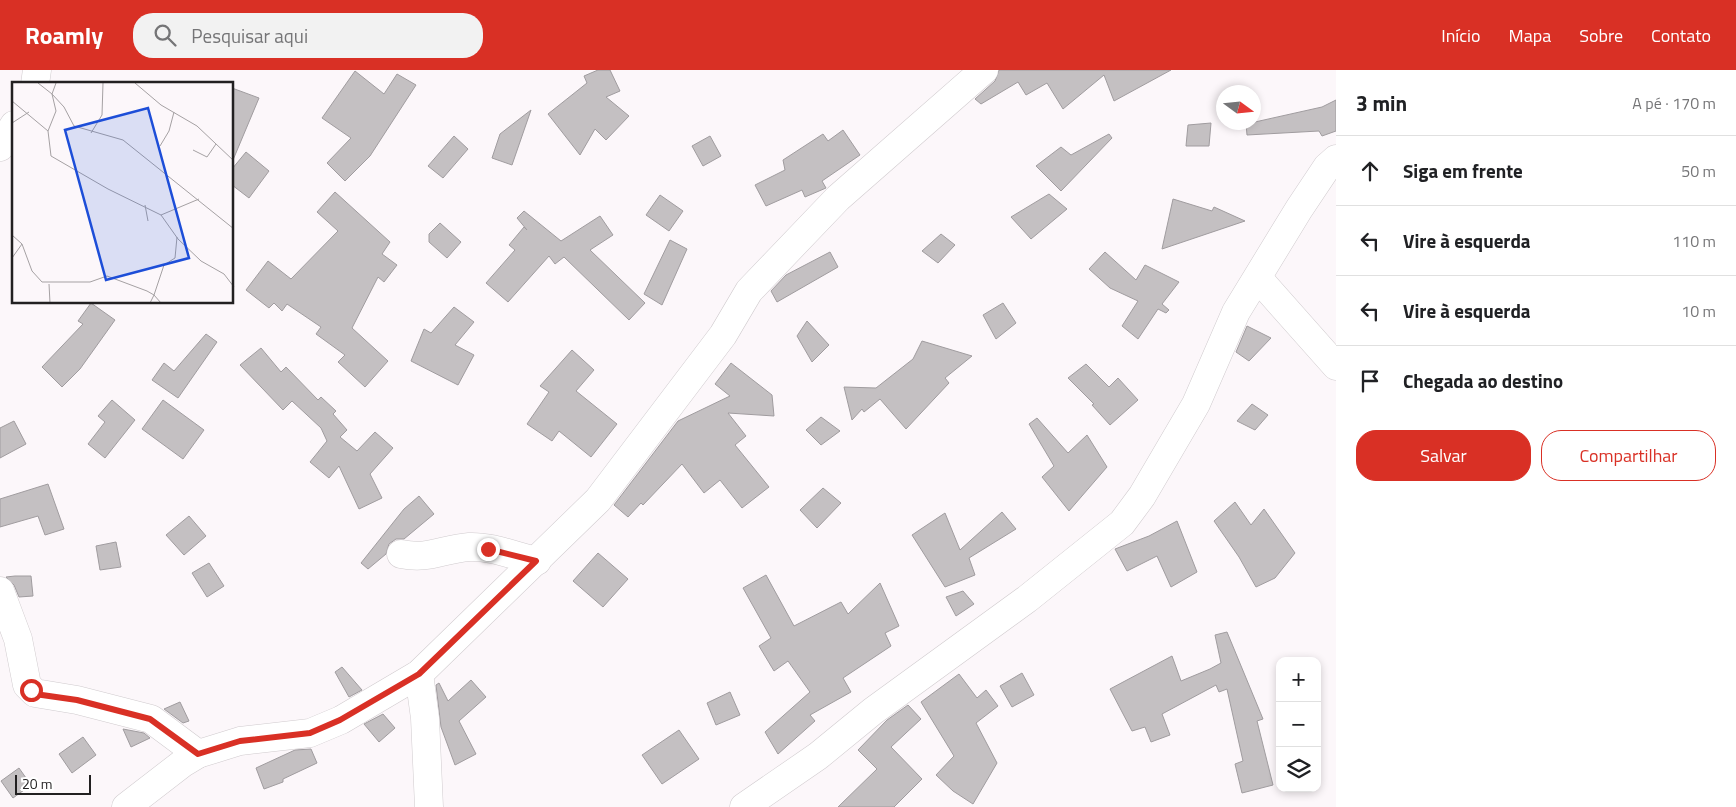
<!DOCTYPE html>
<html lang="pt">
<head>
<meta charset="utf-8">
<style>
	body { margin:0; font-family:"Titillium Web",sans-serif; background:#f2f2f2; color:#202124 }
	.controls { position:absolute; right:15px; bottom:15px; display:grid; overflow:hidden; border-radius:10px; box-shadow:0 2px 8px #0003 }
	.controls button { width:45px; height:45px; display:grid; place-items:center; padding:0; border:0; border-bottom:1px solid #e0e0e0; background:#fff; color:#202124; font:25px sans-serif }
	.compass { position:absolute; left:1216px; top:15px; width:45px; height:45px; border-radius:50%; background:#fff; box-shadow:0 2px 8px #0003; rotate:105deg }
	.scale { position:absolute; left:15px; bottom:12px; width:76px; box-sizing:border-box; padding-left:5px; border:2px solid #222021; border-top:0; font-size:14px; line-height:18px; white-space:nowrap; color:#222021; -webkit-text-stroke:4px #fff; paint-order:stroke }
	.stop { position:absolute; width:15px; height:15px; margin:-11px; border:4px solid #d93025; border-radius:50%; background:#fff }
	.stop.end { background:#d93025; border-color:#fff; box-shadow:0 1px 5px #0008 }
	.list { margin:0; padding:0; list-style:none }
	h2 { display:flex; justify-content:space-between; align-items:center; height:65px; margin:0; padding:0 20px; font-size:21px }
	h2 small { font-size:16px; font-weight:400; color:#757577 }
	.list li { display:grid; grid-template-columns:32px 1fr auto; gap:15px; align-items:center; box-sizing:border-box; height:70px; padding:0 20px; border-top:1px solid #e0e0e0 }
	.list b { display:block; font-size:19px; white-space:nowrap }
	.list em { font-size:16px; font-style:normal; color:#757577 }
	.actions { display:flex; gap:10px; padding:15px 20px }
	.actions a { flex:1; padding:11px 0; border:1px solid #d93025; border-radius:20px; text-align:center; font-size:18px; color:#d93025 }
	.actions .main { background:#d93025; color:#fff }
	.icon { flex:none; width:28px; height:28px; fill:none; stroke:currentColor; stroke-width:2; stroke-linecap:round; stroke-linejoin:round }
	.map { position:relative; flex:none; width:1336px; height:737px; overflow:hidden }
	header { display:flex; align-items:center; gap:30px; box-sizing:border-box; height:70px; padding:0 25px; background:#d93025; color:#fff }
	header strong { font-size:24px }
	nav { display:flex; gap:28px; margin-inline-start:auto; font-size:18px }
	.search { width:350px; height:45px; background:#f2f2f2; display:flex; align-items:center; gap:12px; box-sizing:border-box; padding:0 18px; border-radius:20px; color:#757577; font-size:19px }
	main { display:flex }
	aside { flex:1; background:#fff }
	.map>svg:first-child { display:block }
	.building { fill:#c4c0c2; stroke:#a09c9f }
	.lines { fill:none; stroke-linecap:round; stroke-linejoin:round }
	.street-casing { stroke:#d0cbce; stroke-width:29 }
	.street { stroke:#fff; stroke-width:28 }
	.route { stroke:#d93025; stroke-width:6 }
	.inset-road { fill:none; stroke:#a5a1a3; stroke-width:1 }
	.view { fill:#1d4ed8; fill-opacity:0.15; stroke:#1d4ed8; stroke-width:2.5 }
	.inset-edge { fill:none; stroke:#222021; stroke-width:2.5 }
</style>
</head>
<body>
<header>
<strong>Roamly</strong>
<div class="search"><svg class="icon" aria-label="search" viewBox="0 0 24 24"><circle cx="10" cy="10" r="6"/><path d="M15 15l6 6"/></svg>Pesquisar aqui</div>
<nav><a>Início</a><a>Mapa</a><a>Sobre</a><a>Contato</a></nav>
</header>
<main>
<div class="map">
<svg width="1336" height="737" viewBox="0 0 1336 737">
	<rect width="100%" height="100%" fill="#fcf7fa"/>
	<g class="building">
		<polygon points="598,0 610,0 620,21 606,27 629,46 606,70 595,59 580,85 548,44 587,13 584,6"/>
		<polygon points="999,0 1171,0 1114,31 1104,5 1063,39 1047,13 1026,25 1018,12 981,34 975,29 995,11"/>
		<polygon points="355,1 384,24 397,4 416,15 370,86 345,111 327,93 351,68 322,48"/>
		<polygon points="232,18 259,28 233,90 232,90"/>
		<polygon points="1336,30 1336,61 1322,66 1319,61 1247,65 1246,54 1322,37"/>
		<polygon points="531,40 512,95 492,88 500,64"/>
		<polygon points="1211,53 1209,76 1186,76 1188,55"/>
		<polygon points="843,60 860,85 822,111 826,118 805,127 802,120 766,136 755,115 785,100 783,90 823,64 828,71"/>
		<polygon points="1109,64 1112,68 1061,121 1036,96 1061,77 1071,85"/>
		<polygon points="454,66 468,79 443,108 428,96"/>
		<polygon points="710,66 721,86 703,96 692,76"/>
		<polygon points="246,82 269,101 249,128 232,115 232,99"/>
		<polygon points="335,122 390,172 382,184 397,195 384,212 378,207 352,258 388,291 365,317 338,292 345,285 316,264 321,257 287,234 282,241 274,233 269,238 246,220 268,191 291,209 338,161 317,142"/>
		<polygon points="1049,124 1067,139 1031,169 1011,147"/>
		<polygon points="660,125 683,141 669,161 646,145"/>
		<polygon points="1173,129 1212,141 1214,137 1245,151 1162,179"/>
		<polygon points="524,141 561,171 600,146 613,165 590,180 645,233 629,250 564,187 555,194 549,186 508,232 486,213 515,180 509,175 524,157 527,160 517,148"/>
		<polygon points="440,153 461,172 447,188 429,172 429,164"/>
		<polygon points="941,164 955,175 938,193 922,181"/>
		<polygon points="670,170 687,179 662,235 644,224"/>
		<polygon points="830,182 838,197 777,232 771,221 786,205"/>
		<polygon points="1105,182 1136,210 1145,195 1179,212 1162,234 1169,240 1166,243 1158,239 1138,269 1122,256 1138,231 1110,218 1089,199"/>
		<polygon points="91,233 115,250 80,299 62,317 42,297 83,254 78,251"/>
		<polygon points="1003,233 1016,253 996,269 983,245"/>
		<polygon points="454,237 474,252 455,275 474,285 458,315 411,291 424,259 431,263"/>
		<polygon points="807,251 829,275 812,292 797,266"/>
		<polygon points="1247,256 1271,268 1249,291 1236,282"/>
		<polygon points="206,264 217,272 178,328 152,310 164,293 174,301"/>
		<polygon points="922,271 972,286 945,308 949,313 906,359 880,329 864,342 862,339 852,350 844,317 876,318 913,289"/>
		<polygon points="261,278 281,302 286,297 318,330 321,327 336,341 333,344 347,360 340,367 357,381 375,362 393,378 370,404 382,428 359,439 339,396 329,408 310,392 327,371 321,358 292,331 283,340 240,295"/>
		<polygon points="572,280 594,300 576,321 617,354 591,387 559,361 552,371 527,354 549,322 540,316"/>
		<polygon points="731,293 772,325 774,346 728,343 746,366 735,375 769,417 742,438 720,410 704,423 682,394 643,435 641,433 628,447 614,435 678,351 730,326 715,314"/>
		<polygon points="1086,294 1109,317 1118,308 1138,330 1110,355 1092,335 1094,334 1068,308"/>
		<polygon points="112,330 135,350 105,388 88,374 105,352 98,346"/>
		<polygon points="163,330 204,360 183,389 142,359"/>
		<polygon points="1252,334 1268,345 1255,360 1237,351"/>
		<polygon points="821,347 840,361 821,375 806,360"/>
		<polygon points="1037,348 1068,383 1087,365 1107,397 1069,441 1042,407 1054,396 1029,354"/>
		<polygon points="14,351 26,374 0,388 0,358"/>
		<polygon points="48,414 64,459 45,465 38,446 0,457 0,429"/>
		<polygon points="823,418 841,433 817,458 800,440"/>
		<polygon points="419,426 434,444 404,469 396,469 389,474 386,484 368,499 361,493 404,439"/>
		<polygon points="1235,432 1251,455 1264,439 1295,483 1275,508 1256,517 1239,487 1214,451"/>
		<polygon points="1002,442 1016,459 969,488 975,505 945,517 912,465 945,443 960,480"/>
		<polygon points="189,446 206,466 184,485 166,465"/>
		<polygon points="1177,451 1197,502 1171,517 1157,486 1127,501 1115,479 1149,466"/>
		<polygon points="116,472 121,497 100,500 96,476"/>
		<polygon points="598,483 628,509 603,537 573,511"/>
		<polygon points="209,493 224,516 207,527 192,503"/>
		<polygon points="766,505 794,556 841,532 848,544 880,513 899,556 885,563 891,576 843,608 851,622 810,645 815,651 778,684 765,662 810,622 788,591 774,601 759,576 771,568 743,518"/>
		<polygon points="15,506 31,506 33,526 19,527 14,515 6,507"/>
		<polygon points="963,521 974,534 956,546 946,527"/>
		<polygon points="1227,562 1263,649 1257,651 1273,715 1242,723 1235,694 1243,691 1227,619 1219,622 1216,615 1162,644 1170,665 1151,672 1145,657 1132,661 1110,619 1172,586 1181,611 1210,599 1221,593 1215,565"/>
		<polygon points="342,597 362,620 349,627 335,602"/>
		<polygon points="1022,603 1034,625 1012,637 1000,616"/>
		<polygon points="959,604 977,628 986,620 998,636 976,653 997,693 973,734 953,721 936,705 954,686 921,632"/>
		<polygon points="471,610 486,627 459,651 476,684 455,695 441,657 436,615 439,613 448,631"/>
		<polygon points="730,622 740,645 716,655 707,633"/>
		<polygon points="180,632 189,651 183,653 164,639"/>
		<polygon points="908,635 921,649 891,677 922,709 894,737 838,737 877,699 858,680 887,650"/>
		<polygon points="383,644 395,658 379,672 364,654"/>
		<polygon points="123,659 144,663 150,668 131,677"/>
		<polygon points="679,660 699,689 662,714 642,685"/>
		<polygon points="83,667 96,685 72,703 59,684"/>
		<polygon points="311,679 317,693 283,709 283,712 264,719 256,698 295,680"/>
		<polygon points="19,698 31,715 13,728 1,711"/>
	</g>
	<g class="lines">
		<defs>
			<g id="street">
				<polyline points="35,14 37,0"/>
				<polyline points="0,77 14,55"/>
				<polyline points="1258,208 1336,296"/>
				<path d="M401,484C429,490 442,479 469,477C491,476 515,486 537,491"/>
				<polyline points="0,521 18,569 27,615 35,623 77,630 151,649 198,684"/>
				<polyline points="419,604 425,648 429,737"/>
				<polyline points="126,737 183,693 198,684 240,671 310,663 341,650 419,604 598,430 723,265 749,221 838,128 984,0"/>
				<polyline points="744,737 818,686 873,641 1027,529 1122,453 1142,426 1196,334 1236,242 1299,139 1327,97 1336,89"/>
			</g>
		</defs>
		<use href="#street" class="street-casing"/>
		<use href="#street" class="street"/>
	</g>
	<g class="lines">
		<polyline class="route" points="31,620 35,624 77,630 150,649 198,684 240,671 310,663 340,650 419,604 536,491 488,479"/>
	</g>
	<g transform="translate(12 12)">
		<rect width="221" height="221" fill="#fcf7fa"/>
		<path class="inset-road" d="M26,1L40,12L44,29L36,49L39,74L96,107L149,133L166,157L189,179L212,192L222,205M44,1L40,12L52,25L62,44L111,58L222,147M123,1L149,23L185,44L222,79M0,19L36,49M0,41L17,30M79,51L90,33L91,1M148,64L157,49L162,30M181,68L195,75L204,62M133,123L136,139M149,133L187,117M0,153L10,162L20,189L30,200H78L95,194L135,209L142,213L138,221M0,176L10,162M37,202L38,221M149,221L142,213L152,183L163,176L165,155"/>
		<path class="view" d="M136,26L177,176L94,198L53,48Z"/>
		<rect width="221" height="221" class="inset-edge"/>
	</g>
</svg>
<div class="controls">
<button>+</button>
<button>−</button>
<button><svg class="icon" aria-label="layers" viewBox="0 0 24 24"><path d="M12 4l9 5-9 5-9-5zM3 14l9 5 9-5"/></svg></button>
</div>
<svg class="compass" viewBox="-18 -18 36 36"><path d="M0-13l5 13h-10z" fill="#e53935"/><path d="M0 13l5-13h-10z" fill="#757577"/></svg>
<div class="scale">20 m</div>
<div class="stop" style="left:31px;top:620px"></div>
<div class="stop end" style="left:488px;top:479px"></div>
</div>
<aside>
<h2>3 min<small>A pé · 170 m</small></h2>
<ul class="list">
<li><svg class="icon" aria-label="ahead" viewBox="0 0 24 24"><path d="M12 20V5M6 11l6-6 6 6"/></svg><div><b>Siga em frente</b></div><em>50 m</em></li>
<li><svg class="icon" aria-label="left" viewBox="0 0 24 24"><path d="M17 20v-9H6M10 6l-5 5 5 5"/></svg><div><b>Vire à esquerda</b></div><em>110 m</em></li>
<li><svg class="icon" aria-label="left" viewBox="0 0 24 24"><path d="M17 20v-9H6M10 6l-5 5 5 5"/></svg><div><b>Vire à esquerda</b></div><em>10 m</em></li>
<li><svg class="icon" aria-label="arrive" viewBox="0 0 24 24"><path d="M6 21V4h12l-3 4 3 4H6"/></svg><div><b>Chegada ao destino</b></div></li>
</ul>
<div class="actions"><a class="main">Salvar</a><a>Compartilhar</a></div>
</aside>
</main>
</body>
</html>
